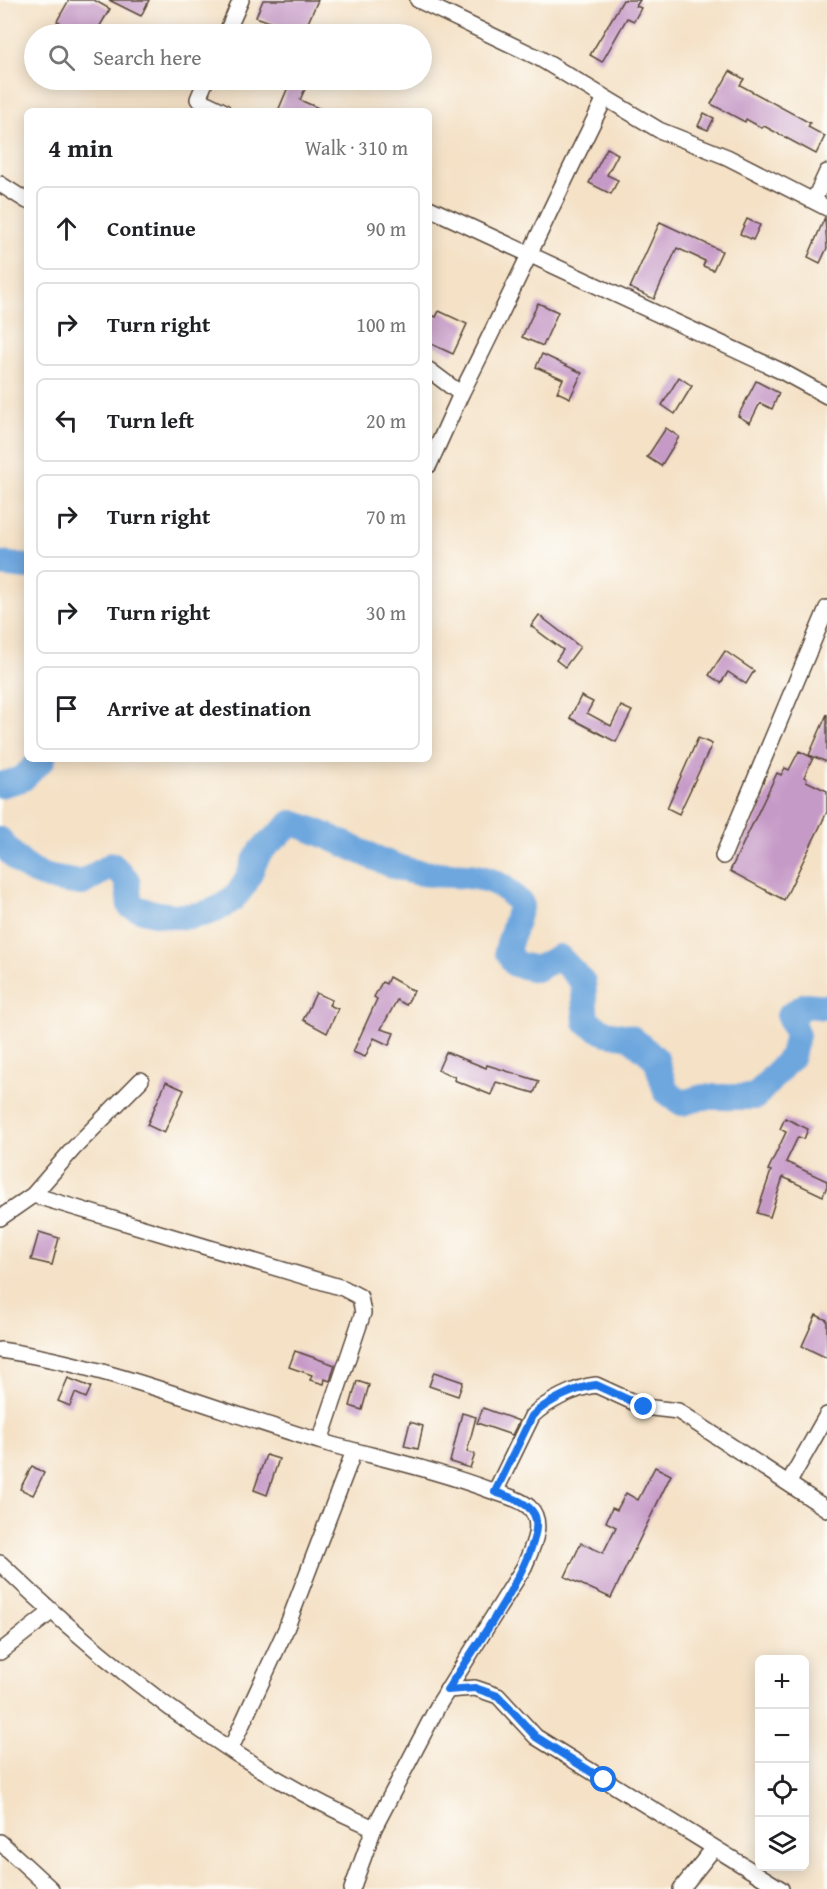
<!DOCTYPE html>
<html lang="en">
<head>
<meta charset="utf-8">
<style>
	body { margin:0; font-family:"Gentium Book Plus",serif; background:#f6f6f6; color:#202124 }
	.controls { position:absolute; right:18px; bottom:18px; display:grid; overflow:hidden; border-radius:9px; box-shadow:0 3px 15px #0003 }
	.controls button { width:54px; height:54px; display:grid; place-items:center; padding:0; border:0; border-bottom:2px solid #e0e0e0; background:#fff; color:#202124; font:30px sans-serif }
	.stop { position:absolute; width:18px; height:18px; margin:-14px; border:4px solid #1a73e8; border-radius:50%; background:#fff }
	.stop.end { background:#1a73e8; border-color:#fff; box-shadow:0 2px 6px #0008 }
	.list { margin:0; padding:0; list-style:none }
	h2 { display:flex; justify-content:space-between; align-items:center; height:78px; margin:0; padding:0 24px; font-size:26px }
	h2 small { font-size:20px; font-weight:400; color:#757577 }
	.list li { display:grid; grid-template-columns:39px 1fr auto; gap:18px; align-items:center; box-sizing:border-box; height:84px; margin:0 12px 12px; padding:0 12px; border:2px solid #e0e0e0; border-radius:9px }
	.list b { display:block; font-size:22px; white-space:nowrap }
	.list em { font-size:20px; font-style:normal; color:#757577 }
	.icon { flex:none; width:33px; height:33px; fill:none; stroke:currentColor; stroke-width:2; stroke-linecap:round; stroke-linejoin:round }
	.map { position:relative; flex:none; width:827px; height:1889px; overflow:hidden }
	.search { position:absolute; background:#fff; box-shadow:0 3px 15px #0003; left:24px; top:24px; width:408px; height:66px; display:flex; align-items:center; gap:15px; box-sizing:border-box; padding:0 21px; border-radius:33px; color:#757577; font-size:22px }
	.panel { position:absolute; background:#fff; box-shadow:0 3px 15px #0003; left:24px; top:108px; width:408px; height:654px; border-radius:9px }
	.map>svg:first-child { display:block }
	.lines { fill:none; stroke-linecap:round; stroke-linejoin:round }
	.river { stroke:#6ea7de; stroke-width:26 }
	.building { fill:#c69ac7 }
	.street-casing { stroke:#574537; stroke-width:18 }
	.street { stroke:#fff; stroke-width:15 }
	.route { stroke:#1a73e8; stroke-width:8 }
</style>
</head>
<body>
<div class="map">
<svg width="827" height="1889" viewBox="0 0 827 1889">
	<rect width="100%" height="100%" fill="#fdfcf7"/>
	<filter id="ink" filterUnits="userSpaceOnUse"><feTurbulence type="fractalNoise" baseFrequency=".0167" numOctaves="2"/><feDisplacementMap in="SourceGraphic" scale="12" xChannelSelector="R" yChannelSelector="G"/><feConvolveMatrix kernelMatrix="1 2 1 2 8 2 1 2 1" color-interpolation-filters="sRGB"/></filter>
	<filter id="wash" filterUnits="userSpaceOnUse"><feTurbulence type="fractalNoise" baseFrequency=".008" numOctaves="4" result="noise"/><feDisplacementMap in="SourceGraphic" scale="24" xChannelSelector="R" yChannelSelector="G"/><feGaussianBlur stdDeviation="1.35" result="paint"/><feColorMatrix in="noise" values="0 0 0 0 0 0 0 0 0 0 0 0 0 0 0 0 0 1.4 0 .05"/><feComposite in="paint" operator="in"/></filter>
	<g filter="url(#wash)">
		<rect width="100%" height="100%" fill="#f4e1c6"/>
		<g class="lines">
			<g class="river">
				<polyline points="0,564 27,567"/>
				<polyline points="0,785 22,779 43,759"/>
				<path d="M0,840C27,875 39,877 82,883L112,865L127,880L130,906C169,920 218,925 244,885C251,875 253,860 261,851C270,841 282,833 292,823C332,834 366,858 407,870C436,879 474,869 501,886C508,890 515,898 521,904L507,951L515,964L536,969L559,957L583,982L586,1022L606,1033L630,1037L656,1059L666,1092L682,1103L703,1097H755L792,1056L797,1035L789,1016L806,1005L827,1007"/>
			</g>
		</g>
		<g id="blocks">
			<g class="building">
				<polygon points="69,0 94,0 110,9 95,34 80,34 57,21"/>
				<polygon points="109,0 149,0 141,16"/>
				<polygon points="263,0 318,0 303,34 256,17"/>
				<polygon points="623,0 640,0 636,6 641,8 634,21 627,18 602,62 590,55"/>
				<polygon points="730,71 744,79 740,85 810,123 808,127 825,136 816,154 764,126 762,128 746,119 745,122 711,104"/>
				<polygon points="291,80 309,80 300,100 325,111 278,111"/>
				<polygon points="704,113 714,118 708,130 698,126"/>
				<polygon points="607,148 618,154 607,175 618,180 611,194 589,183"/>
				<polygon points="825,217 827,248 820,263 808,257"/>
				<polygon points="747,219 760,225 753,240 740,234"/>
				<polygon points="660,222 722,251 713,270 703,266 705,261 677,248 654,299 630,288"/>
				<polygon points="538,303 558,312 543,346 522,337"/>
				<polygon points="439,311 467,324 453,354 429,343 429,314 436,317"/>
				<polygon points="542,354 582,373 570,398 557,392 563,379 536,367"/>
				<polygon points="679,377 692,386 675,414 662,405"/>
				<polygon points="756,381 779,393 772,409 760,403 750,423 738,416"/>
				<polygon points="666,428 679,437 661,466 647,457"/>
				<polygon points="539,615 580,647 565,667 556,660 563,650 531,626"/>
				<polygon points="725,651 754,671 746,684 728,672 721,683 709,675"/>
				<polygon points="581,696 593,702 587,713 611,726 621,706 632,711 616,742 570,718"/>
				<polygon points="827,714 827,762 809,755"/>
				<polygon points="698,738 712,744 679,814 667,808"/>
				<polygon points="799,751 813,758 804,777 807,779 806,781 827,791 827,812 784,900 730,871 777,773 781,775 785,768 789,770"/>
				<polygon points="389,977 414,991 406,1005 397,1000 381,1029 394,1033 389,1045 374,1038 365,1057 353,1052 377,999 374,997 382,982 386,984"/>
				<polygon points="316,993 332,1000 329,1005 338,1009 327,1033 303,1020"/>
				<polygon points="446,1052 486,1068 487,1065 539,1081 534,1093 496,1082 491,1095 454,1080 455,1077 438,1070"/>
				<polygon points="166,1082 184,1090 164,1133 147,1125"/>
				<polygon points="785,1118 808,1129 804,1139 798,1137 786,1162 827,1181 827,1186 823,1196 783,1177 770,1217 757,1213 771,1171 768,1170 786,1132 780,1129"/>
				<polygon points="39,1232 59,1238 52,1265 31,1260"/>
				<polygon points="816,1315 827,1320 827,1358 802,1346"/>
				<polygon points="295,1351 335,1365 330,1381 325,1379 324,1384 310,1380 312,1375 289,1367"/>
				<polygon points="434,1372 463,1382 458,1396 429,1386"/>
				<polygon points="68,1378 91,1387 86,1398 75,1393 70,1406 58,1401"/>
				<polygon points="357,1381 369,1385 362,1410 350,1406"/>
				<polygon points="483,1408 519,1421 512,1435 477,1423"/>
				<polygon points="462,1413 476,1417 467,1452 475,1454 470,1468 450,1462"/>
				<polygon points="410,1422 423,1426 418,1449 404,1446"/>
				<polygon points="266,1455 279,1459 267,1495 254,1490"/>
				<polygon points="32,1466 44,1473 33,1495 20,1489"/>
				<polygon points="655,1467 671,1475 611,1598 565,1577 581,1543 603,1553 616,1527 606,1522 612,1508 617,1510 626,1493 638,1500"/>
			</g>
		</g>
	</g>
	<g filter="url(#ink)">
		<use href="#blocks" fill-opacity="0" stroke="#574537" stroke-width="1.5"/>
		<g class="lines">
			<defs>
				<g id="street">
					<polyline points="418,0 539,58 659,130 727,157 827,208"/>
					<polyline points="226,34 241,0"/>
					<polyline points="206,80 198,99 223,111"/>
					<polyline points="0,184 27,201"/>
					<polyline points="814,200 827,172"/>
					<polyline points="429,208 783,372 827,396"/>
					<polyline points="429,370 461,394 429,465"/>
					<path d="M461,394C511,296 556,196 605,98"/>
					<polyline points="723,856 827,608"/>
					<polyline points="33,1195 343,1288 360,1297 363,1313 320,1441"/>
					<polyline points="0,1218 33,1195 73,1149 141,1080"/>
					<path d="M0,1350C111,1366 215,1410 322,1442C379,1458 437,1470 492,1491C504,1495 520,1499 529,1507C546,1523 531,1550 524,1567L439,1704L374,1828"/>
					<polyline points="789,1482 827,1415"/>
					<path d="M495,1492L532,1416C546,1402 576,1387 596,1385L644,1407L678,1411L827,1509"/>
					<path d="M0,1563C108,1667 235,1768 374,1828L352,1889"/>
					<polyline points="0,1652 51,1612"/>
					<polyline points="447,1690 475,1688 498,1696 536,1737 781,1889"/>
					<polyline points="231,1748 286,1629 354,1451"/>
					<polyline points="0,1842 51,1889"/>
					<polyline points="681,1889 714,1848"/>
				</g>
			</defs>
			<use href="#street" class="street-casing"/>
			<use href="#street" class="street"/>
		</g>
	</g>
	<g class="lines" filter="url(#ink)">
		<path class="route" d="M604,1780L536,1737L498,1696L475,1688L447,1690C466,1660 551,1545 534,1514C527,1501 508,1497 495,1492L532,1416C546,1402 576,1387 596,1385L644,1407"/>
	</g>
</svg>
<div class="controls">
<button>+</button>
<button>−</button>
<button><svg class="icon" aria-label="locate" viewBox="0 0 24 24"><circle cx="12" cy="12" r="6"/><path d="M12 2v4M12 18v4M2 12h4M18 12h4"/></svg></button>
<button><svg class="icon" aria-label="layers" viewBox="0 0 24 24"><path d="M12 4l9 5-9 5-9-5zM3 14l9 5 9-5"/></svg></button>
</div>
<div class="stop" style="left:604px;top:1780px"></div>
<div class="stop end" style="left:644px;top:1407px"></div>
<div class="search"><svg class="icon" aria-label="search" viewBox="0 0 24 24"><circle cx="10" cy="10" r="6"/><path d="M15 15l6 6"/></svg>Search here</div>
<section class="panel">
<h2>4 min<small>Walk · 310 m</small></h2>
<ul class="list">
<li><svg class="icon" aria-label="ahead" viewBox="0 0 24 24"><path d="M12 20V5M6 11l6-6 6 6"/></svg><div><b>Continue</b></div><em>90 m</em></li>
<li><svg class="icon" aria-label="right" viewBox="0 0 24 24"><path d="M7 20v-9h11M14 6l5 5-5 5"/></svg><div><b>Turn right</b></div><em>100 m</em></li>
<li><svg class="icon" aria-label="left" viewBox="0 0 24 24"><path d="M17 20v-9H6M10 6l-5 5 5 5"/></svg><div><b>Turn left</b></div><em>20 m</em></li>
<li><svg class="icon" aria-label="right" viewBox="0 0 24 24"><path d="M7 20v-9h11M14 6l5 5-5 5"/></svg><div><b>Turn right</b></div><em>70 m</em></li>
<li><svg class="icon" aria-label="right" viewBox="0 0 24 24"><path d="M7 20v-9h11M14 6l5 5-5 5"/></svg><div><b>Turn right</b></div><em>30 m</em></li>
<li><svg class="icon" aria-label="arrive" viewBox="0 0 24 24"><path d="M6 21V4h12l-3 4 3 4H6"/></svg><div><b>Arrive at destination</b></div></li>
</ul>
</section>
</div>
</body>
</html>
